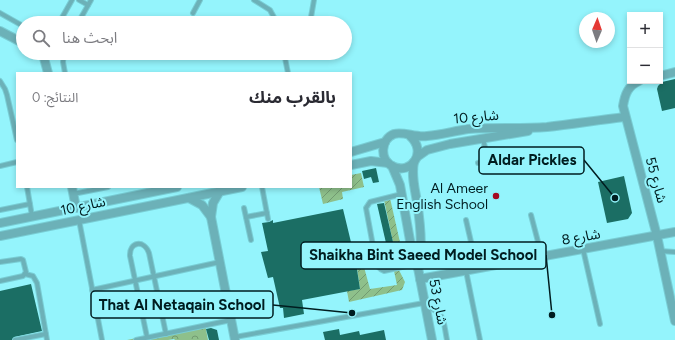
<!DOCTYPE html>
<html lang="ar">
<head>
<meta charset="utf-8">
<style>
	body { margin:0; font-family:Figtree,"Noto Sans Arabic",sans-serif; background:#f7f7f7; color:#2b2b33; direction:rtl }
	.controls { position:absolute; right:12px; top:12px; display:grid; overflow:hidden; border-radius:0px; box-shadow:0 2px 6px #0003 }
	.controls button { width:36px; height:36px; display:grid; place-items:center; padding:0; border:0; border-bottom:1px solid #e1e1e2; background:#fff; color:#2b2b33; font:20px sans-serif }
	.compass { position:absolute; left:579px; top:12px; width:36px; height:36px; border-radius:50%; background:#fff; box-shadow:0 2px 6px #0003; rotate:2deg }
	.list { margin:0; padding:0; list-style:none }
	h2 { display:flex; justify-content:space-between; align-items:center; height:52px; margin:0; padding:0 16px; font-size:17px }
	h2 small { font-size:13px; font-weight:400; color:#7c7c81 }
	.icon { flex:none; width:22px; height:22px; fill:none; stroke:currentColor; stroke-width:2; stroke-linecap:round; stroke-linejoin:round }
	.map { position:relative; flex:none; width:675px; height:340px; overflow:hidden; direction:ltr }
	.search { position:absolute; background:#fff; box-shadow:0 2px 6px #0003; left:16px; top:16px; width:336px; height:44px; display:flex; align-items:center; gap:10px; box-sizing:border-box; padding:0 14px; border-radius:22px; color:#7c7c81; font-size:15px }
	.panel { position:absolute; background:#fff; box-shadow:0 2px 6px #0003; left:16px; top:72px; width:336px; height:116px; border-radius:0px; direction:rtl }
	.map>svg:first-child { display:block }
	.park { fill:url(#park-crowns) }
	.garden { fill:url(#garden-furrows) }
	.building { fill:#1b6e64 }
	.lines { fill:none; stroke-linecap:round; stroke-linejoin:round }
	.lane-casing { stroke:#79cdd4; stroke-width:6 }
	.street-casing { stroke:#79cdd4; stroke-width:10 }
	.lane { stroke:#6cb1b8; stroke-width:4 }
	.street { stroke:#6cb1b8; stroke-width:8 }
	.poi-dot { fill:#a40a21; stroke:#94f4fc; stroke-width:1.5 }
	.labels { text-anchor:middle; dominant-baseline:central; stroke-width:4; stroke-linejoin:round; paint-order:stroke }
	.street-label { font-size:14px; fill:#001d20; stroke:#94f4fc }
	.poi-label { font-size:14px; fill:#001d20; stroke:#94f4fc; text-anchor:end }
	.leader { fill:none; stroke:#001d20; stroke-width:1.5 }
	.callout-dot { fill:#001d20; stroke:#94f4fc; stroke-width:1.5 }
	.callout { fill:#94f4fc; stroke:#001d20; stroke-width:1.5 }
	.callout-label { font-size:15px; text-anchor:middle; font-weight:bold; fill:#001d20 }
</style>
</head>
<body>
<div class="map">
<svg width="675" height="340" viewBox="0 0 675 340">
	<defs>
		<pattern id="park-crowns" width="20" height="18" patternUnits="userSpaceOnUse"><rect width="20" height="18" fill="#8ec08b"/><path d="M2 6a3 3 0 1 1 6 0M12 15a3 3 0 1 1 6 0" fill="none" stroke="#729b71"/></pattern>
		<pattern id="garden-furrows" width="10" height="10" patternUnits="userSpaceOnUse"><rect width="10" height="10" fill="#8ec08b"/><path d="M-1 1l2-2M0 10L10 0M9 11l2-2" fill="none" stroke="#729b71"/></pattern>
	</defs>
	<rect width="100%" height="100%" fill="#94f4fc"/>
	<polygon class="park" points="205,324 208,340 175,340 174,339 168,340 127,340"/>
	<g class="garden">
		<polygon points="361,173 364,187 342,192 343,199 323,204 319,187 351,187 351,175"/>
		<polygon points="390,198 404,260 397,261 384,200"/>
		<polygon points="364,267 370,289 397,285 394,271 399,270 405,282 402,290 349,302 347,291 360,289 357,268"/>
	</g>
	<g class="building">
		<polygon points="675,79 675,108 662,111 657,89 658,86 662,82"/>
		<polygon points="376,168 379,182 373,183 371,177 364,179 362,171"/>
		<polygon points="624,176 632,213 628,219 607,223 598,182"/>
		<polygon points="384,203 396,255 389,256 377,204"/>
		<polygon points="343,209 356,263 360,289 302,300 304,314 284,318 283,308 280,308 273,277 268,278 261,252 268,251 262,223 269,222 273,220 273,223"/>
		<polygon points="31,284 42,331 14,337 12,340 0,340 0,291"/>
		<polygon points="211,328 217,330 219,340 209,340 206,329"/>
		<polygon points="339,329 340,335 359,331 360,335 384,330 386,340 325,340 323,332"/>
	</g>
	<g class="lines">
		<defs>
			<g id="lane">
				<polyline points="79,0 88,5"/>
				<polyline points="254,0 270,10 277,23"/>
				<polyline points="0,13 23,26"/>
				<polyline points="193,13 200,0"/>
				<polyline points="59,23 72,0"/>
				<polyline points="78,23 91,0"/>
				<polyline points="310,23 314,0"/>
				<polyline points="64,53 63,62 65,73"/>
				<polyline points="284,53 288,73"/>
				<polyline points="0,81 5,89 7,95 17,140"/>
				<polyline points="483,139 488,160"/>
				<polyline points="478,163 501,157"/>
				<polyline points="0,166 17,162"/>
				<polyline points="27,187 32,216"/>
				<polyline points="262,187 268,219"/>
				<polyline points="73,194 108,187"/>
				<path d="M402,194L370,202L366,208L376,262C377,267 379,269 384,271L415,264"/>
				<polyline points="244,208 251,240"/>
				<polyline points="0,210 30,204"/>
				<polyline points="531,215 542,257"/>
				<polyline points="246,217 267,213"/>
				<polyline points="79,220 102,340"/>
				<polyline points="466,220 477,268"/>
				<polyline points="583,249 600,324"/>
				<polyline points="660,251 675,252"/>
				<polyline points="0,262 21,259 23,260 26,272 23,276 0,281"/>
				<polyline points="466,271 480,340"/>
				<polyline points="25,274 33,276 37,283 47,340"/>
				<polyline points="92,290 220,262"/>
				<path d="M426,306C446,314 443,321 447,340"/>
				<path d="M147,337L130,256C129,242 144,239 149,253L166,334"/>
				<polyline points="235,337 424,303"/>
				<polyline points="15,340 46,334"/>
				<polyline points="136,340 231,320"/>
			</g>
			<g id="street">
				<polyline points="0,31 23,43"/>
				<polyline points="41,53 44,58 48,73"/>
				<polyline points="660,76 675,72"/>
				<path d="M639,81C628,86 625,94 623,106L657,236L675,321"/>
				<path d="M410,136C428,152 411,176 392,166C379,159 381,139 394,134C403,131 416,138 427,136C441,135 454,131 468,129C494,127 521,129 547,127C573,124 599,120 625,117"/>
				<polyline points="351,152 385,142"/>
				<polyline points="417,157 427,150 450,144 528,131"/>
				<path d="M414,162C411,176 415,189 417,202C420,221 423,250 418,268"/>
				<polyline points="351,165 371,161 388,163"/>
				<polyline points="392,166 400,185 413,257 418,268 432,340"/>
				<polyline points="72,187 76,208"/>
				<polyline points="220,191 213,203 211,217 235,340"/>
				<polyline points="189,198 202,205 211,217"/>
				<polyline points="0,223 177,187"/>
				<polyline points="0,236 242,187"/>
				<polyline points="420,279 675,232"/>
			</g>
		</defs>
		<use href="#lane" class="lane-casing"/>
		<use href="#street" class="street-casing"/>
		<use href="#lane" class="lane"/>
		<use href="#street" class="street"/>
	</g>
	<circle class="poi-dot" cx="496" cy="196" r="4"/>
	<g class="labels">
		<g class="street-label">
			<text transform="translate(476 117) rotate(-5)">شارع 10</text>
			<text transform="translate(656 180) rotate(75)">شارع 55</text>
			<text transform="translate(83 206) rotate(-12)">شارع 10</text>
			<text transform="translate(581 237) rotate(-10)">شارع 8</text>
			<text transform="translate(438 302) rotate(79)">شارع 53</text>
		</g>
		<g class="poi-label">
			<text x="488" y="188">Al Ameer<tspan x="488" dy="16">English School</tspan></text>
		</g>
	</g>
	<path class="leader" d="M615 198L584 160M552 315L546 255M352 313L273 305"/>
	<g class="callout-dot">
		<circle cx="615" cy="198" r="4"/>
		<circle cx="552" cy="315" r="4"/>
		<circle cx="352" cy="313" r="4"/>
	</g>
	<g class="callout">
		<rect x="479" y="147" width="105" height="27" rx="4"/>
		<rect x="301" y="242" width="245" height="27" rx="4"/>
		<rect x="91" y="291" width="182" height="27" rx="4"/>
	</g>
	<g class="callout-label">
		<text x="532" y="165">Aldar Pickles</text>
		<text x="423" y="260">Shaikha Bint Saeed Model School</text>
		<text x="182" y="310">That Al Netaqain School</text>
	</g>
</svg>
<div class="controls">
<button>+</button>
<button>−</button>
</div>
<svg class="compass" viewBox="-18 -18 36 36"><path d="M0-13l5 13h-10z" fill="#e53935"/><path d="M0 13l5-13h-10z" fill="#7c7c81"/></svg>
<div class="search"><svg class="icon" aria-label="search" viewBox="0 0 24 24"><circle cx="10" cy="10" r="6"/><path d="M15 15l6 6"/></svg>ابحث هنا</div>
<section class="panel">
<h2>بالقرب منك<small>النتائج: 0</small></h2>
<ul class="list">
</ul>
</section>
</div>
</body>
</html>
